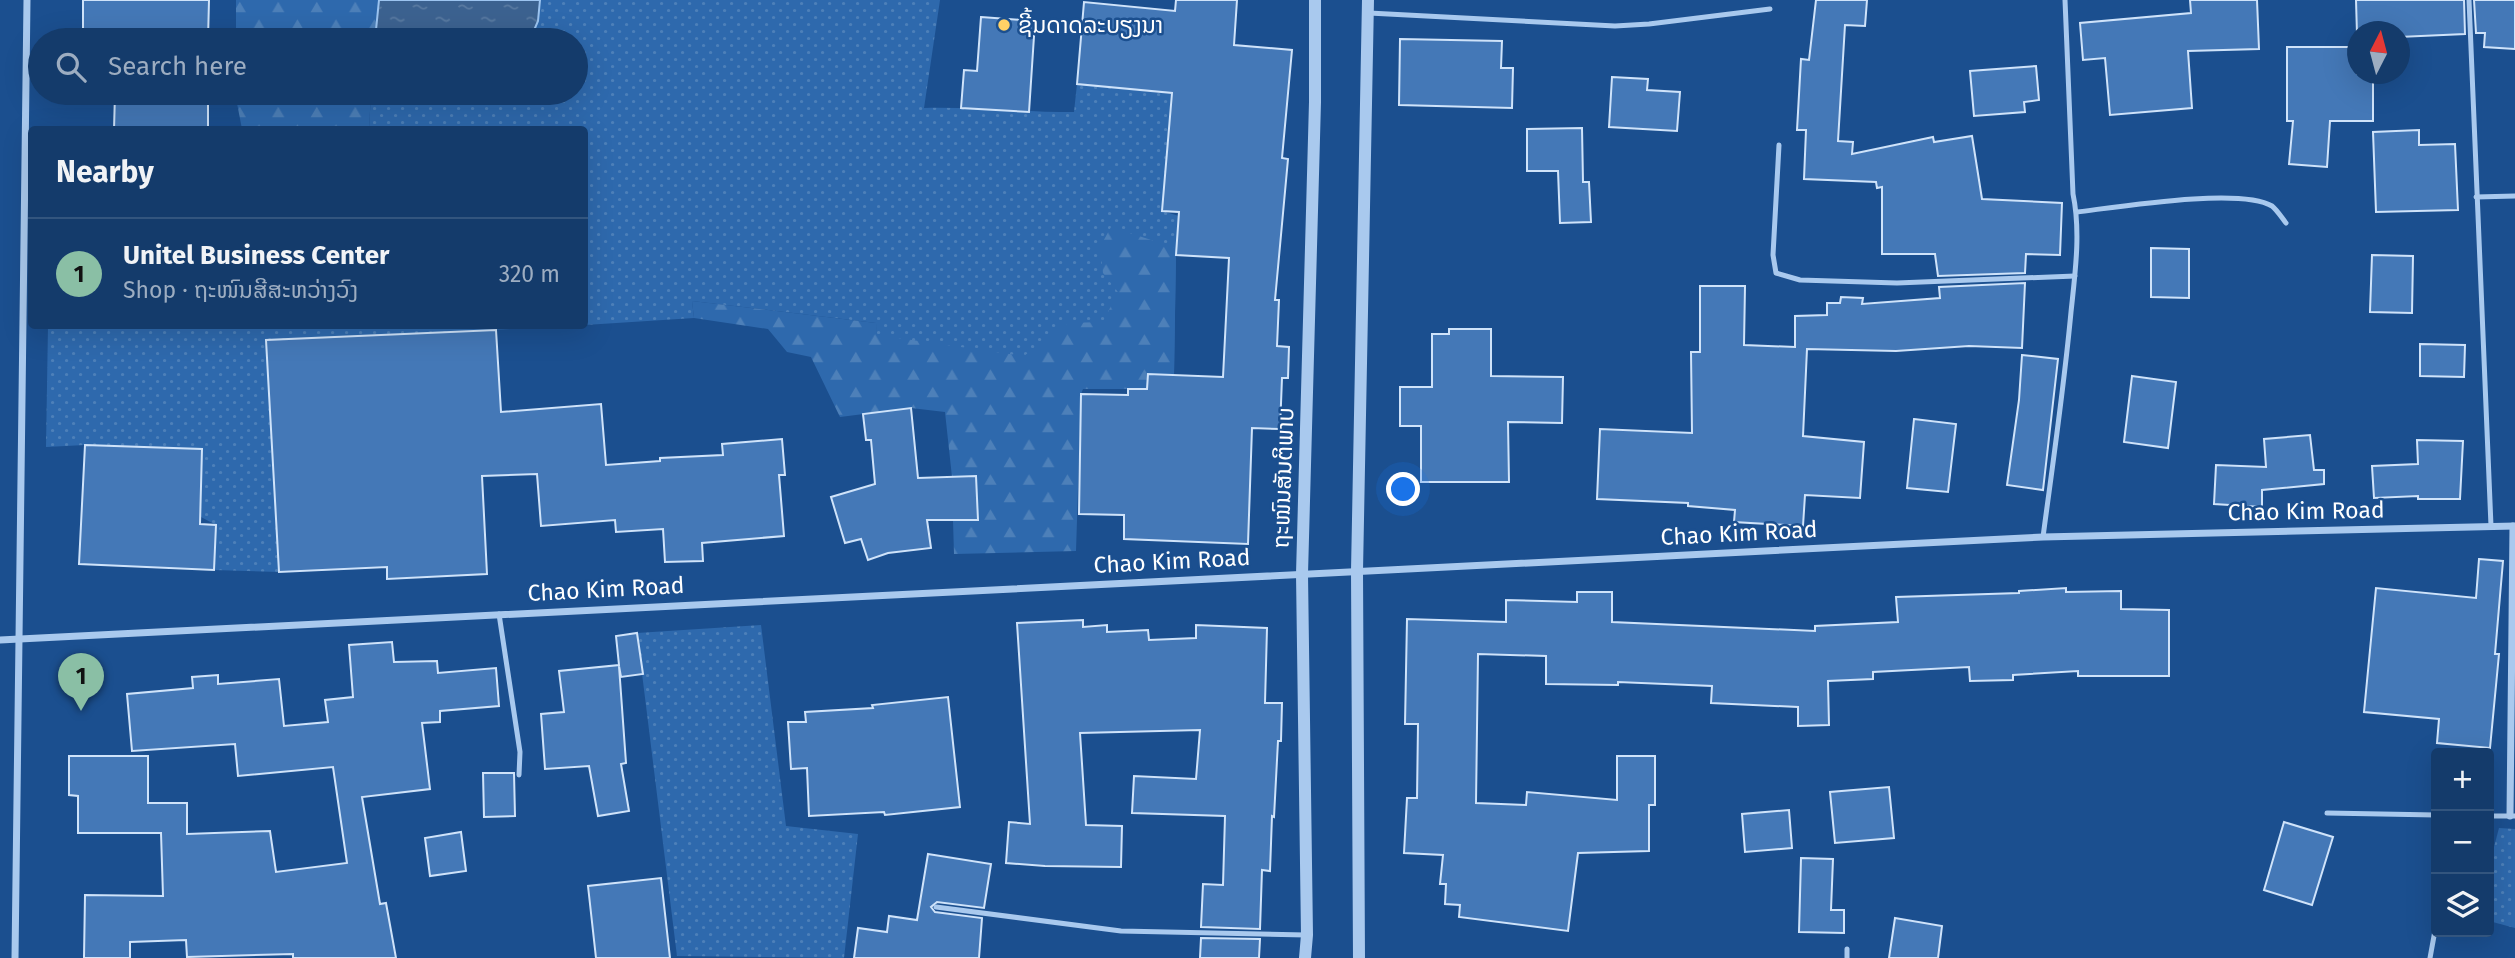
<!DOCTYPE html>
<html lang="en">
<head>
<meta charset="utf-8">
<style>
	body { margin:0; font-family:"Fira Sans","Noto Sans Lao",sans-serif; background:#214673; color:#f1f3f6 }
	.controls { position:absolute; right:21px; bottom:21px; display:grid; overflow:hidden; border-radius:7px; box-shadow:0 7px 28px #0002 }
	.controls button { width:63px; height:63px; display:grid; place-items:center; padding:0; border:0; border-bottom:2px solid #33557e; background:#143b6b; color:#f1f3f6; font:35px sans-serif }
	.compass { position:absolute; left:2347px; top:21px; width:63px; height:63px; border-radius:50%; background:#143b6b; box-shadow:0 7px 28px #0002; rotate:6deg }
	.you { position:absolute; left:1404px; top:490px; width:24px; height:24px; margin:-18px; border:5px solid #fff; border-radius:50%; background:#1a73e8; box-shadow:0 0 0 10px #1a73e833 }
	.badge { display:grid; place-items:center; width:46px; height:46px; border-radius:50%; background:#8abfa5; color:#111; font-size:23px; font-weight:700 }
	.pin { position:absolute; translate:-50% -58px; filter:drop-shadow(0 2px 4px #0008) }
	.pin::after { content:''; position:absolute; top:37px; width:24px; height:21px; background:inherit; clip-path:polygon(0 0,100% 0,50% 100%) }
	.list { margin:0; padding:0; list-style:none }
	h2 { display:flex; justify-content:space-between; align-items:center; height:91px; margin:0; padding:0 28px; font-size:30px }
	h2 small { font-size:23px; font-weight:400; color:#9dadc1 }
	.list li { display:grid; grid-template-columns:46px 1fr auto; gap:21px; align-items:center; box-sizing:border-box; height:112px; padding:0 28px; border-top:2px solid #33557e }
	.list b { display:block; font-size:26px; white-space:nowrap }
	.list p { margin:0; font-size:23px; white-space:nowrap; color:#9dadc1 }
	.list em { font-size:23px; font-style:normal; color:#9dadc1 }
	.icon { flex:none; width:38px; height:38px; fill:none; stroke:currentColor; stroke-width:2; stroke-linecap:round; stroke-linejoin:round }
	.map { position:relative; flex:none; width:2515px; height:958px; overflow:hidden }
	.search { position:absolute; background:#143b6b; box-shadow:0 7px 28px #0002; left:28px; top:28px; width:560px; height:77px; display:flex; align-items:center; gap:18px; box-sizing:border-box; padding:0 24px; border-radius:38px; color:#9dadc1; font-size:26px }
	.panel { position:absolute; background:#143b6b; box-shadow:0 7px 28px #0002; left:28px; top:126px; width:560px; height:203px; border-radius:7px }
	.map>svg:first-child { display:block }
	.green { fill:url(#green-dots) }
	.forest { fill:url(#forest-firs) }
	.water { fill:url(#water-ripples); stroke:#9cc4f0; stroke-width:2 }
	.building { fill:#4478b7; stroke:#cfe3fa; stroke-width:2 }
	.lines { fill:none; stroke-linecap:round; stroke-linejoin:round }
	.service { stroke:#a9c9ee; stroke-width:5 }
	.minor { stroke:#a9c9ee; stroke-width:7 }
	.tertiary { stroke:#a9c9ee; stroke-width:12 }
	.poi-dot { fill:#ffd166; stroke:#1b4f8f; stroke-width:2.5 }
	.labels { text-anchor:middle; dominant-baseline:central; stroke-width:5; stroke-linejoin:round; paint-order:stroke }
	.poi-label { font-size:23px; fill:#fff; stroke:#1b4f8f; text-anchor:start }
	.street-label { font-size:23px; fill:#fff; stroke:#1b4f8f }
</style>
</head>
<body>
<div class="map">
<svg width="2515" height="958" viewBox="0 0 2515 958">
	<defs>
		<pattern id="green-dots" width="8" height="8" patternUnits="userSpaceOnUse" patternTransform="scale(1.75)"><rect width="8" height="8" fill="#2e69ad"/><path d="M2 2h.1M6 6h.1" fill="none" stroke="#4d80b9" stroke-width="1.8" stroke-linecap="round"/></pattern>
		<pattern id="forest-firs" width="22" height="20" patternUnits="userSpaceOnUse" patternTransform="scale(1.75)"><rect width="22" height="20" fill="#2e69ad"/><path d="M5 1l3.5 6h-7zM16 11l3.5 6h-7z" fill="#4d80b9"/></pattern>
		<pattern id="water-ripples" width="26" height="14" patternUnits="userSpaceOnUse" patternTransform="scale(1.75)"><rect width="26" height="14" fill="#3c6290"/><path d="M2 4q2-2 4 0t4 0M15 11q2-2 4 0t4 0" fill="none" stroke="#597aa1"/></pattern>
	</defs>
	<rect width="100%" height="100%" fill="#1b4f8f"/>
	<g class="green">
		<path d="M540,0H940L924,108C974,107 1024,112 1074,112L1077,84L1171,94L1162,211L1179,216L1176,255L1174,375L1148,374L1147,389H1128L877,359L876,323L692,301L694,318L585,325L584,130H369L371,93H471L504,102L508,93H576V40H530L538,21Z"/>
		<polygon points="48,326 577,326 266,340 279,572 214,570 216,525 201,517 202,449 85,445 46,447"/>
		<polygon points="761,625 786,826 858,834 844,958 677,956 637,633"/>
		<polygon points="2499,828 2515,829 2515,928 2489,921 2489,866"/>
	</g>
	<g class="forest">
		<polygon points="236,0 379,0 375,40 236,40"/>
		<polygon points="235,93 371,93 369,129 242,129"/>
		<polygon points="1111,227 1176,248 1174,375 1148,374 1147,389 1083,389 1081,394 1076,551 954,554 953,520 978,519 976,477 952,477 945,412 911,408 840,417 811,357 787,352 768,329 694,318 692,301 876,323 877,335 1024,356 1068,323 1103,322 1118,292 1103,273 1100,247"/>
	</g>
	<polygon class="water" points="379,0 540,0 538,21 530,40 375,40"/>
	<g class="building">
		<polygon points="83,0 209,0 208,40 83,40"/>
		<polygon points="1176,0 1237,0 1234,45 1292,50 1282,158 1288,159 1275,300 1279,300 1277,346 1289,347 1288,378 1282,378 1280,429 1252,428 1248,544 1124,539 1124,515 1079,514 1081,394 1128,395 1128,389 1147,389 1148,374 1223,377 1229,258 1176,255 1179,212 1162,211 1172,93 1077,84 1084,2 1175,11"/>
		<polygon points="1816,0 1867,0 1865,26 1845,25 1838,141 1853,142 1852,154 1933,137 1934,142 1972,136 1982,199 2062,203 2060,255 2026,254 2025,273 1938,276 1935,254 1882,254 1882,187 1877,188 1876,182 1804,179 1806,130 1797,130 1801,59 1809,60"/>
		<polygon points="2190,0 2257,0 2259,49 2188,51 2192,108 2110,115 2105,58 2083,60 2080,23 2191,13"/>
		<polygon points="2356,0 2464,0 2465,34 2399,37 2399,32 2357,32 2357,34"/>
		<polygon points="2474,0 2515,0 2515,49 2484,47 2485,33 2476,33"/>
		<polygon points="981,17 1035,21 1029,112 961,108 964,70 977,71"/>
		<polygon points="1400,39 1502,41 1501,68 1513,68 1512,108 1399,105"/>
		<polygon points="2287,47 2357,47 2357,74 2373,74 2373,121 2330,121 2327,167 2289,164 2293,121 2287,121"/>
		<polygon points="2036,66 2039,100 2024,102 2025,112 1974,116 1970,71"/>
		<polygon points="1612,77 1648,79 1647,90 1680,92 1677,131 1609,127"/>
		<polygon points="115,93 208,93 208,130 114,130"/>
		<polygon points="1582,128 1583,182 1589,182 1591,222 1560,223 1558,171 1527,171 1527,129"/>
		<polygon points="2419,130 2419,145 2455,144 2458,210 2376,212 2373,132"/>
		<polygon points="2151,248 2189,249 2189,298 2151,297"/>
		<polygon points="2372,255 2413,256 2412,313 2370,312"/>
		<polygon points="2025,283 2022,348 1969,346 1896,351 1807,349 1803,436 1864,442 1860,498 1805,495 1803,526 1734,522 1735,510 1688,506 1688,503 1597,499 1600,429 1692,433 1691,352 1700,352 1700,286 1745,286 1744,345 1795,347 1795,316 1827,315 1827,303 1840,303 1841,297 1863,298 1862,304 1940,298 1939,287"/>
		<polygon points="1449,329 1491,329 1491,376 1563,377 1562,423 1508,422 1509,482 1421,482 1421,426 1400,426 1400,387 1432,387 1432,334 1449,334"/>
		<polygon points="496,330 501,412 601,404 606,465 660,461 660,458 723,455 722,444 782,439 785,475 779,475 784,536 702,543 703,561 665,562 663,529 616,532 615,520 541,526 537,474 482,476 487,574 387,579 387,567 279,572 266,340"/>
		<polygon points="2420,344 2465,345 2464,377 2420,376"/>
		<polygon points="2022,355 2058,359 2043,490 2007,485 2019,400"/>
		<polygon points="2132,376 2176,382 2168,448 2124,442"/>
		<polygon points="911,408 918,478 976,476 978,520 927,520 931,548 888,553 868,560 861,539 845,543 831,497 875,484 871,440 866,440 863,414"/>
		<polygon points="1914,419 1956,424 1948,492 1907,488"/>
		<polygon points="2310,435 2314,470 2324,470 2324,484 2262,490 2262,507 2214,504 2216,465 2266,467 2264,439"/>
		<polygon points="2417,440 2463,441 2460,499 2418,499 2418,496 2374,498 2372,466 2418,464"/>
		<polygon points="85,445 202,449 200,524 216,525 214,570 79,564"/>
		<polygon points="2479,559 2503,561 2495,654 2499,654 2490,748 2437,743 2439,719 2364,712 2376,588 2476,598"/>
		<polygon points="2066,588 2066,592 2121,591 2121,609 2169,610 2169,676 2078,676 2078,671 2013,675 2013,680 1970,681 1969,667 1873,672 1873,679 1828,681 1829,725 1798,726 1798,707 1711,703 1712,686 1618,682 1618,685 1546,684 1546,656 1478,654 1476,803 1526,805 1527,792 1617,800 1617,756 1655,756 1655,805 1649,805 1649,851 1578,853 1568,931 1459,917 1460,905 1445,904 1446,884 1440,884 1443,855 1404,853 1407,798 1417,798 1418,724 1405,724 1407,619 1506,622 1506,600 1577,602 1577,592 1612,592 1612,622 1815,631 1815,626 1898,622 1896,597 2019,593 2019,591"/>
		<polygon points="1083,620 1083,627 1107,625 1107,632 1148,630 1149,640 1196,638 1196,625 1267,628 1265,703 1282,703 1281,741 1278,741 1274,817 1272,816 1270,871 1262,870 1260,929 1201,927 1203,884 1223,885 1225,816 1132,813 1134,776 1196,779 1200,730 1080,733 1086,825 1122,826 1121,867 1045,866 1006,863 1009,822 1030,824 1017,623"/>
		<polygon points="637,633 643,674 621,677 619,666 626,763 621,764 629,811 598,816 589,766 545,769 541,714 564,712 559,671 619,665 616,636"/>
		<polygon points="392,642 394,662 437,661 438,673 496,668 499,706 440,711 440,722 422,723 430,789 362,797 380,904 386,903 396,958 293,958 293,954 187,957 186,940 130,942 130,958 84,958 85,895 163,896 161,833 78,833 78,796 69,795 69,756 148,756 148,803 187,803 187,834 270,831 276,872 347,863 333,767 238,776 235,744 132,751 127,694 193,688 192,677 218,675 218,684 279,679 284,726 328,722 325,700 353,697 349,645"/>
		<polygon points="948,697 960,807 885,815 884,812 809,816 807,768 791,769 788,722 806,722 805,712 873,708 872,705"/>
		<polygon points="483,773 514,773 515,816 484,817"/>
		<polygon points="1889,787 1894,838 1835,843 1830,792"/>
		<polygon points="1789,810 1792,848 1745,852 1742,814"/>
		<polygon points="2284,822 2333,837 2312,905 2264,890"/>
		<polygon points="461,832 466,871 430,876 425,838"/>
		<polygon points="928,854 991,864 984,908 937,902 931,907 935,912 982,918 979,958 854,958 858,928 887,932 889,916 917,920"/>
		<polygon points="1801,858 1833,859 1831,910 1844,910 1844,933 1799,932"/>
		<polygon points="661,878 670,958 596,958 588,886"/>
		<polygon points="1895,918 1942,926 1938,958 1889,958"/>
		<polygon points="1201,938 1260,939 1259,958 1200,958"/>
	</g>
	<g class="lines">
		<g class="service">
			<polyline points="2469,0 2491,526"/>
			<polyline points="1369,13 1615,26 1649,24 1770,9"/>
			<polyline points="1779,145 1773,255 1776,273 1800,280 1897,283 2075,276"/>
			<polyline points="2476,197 2515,196"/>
			<path d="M2077,212C2118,207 2240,187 2272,206C2277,210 2282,218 2286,223"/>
			<path d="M2043,537C2053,462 2064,387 2071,312C2075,274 2081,232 2073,194L2065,0"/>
			<polyline points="499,614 520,752 519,775"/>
			<polyline points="2327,813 2436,815"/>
			<polyline points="2489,816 2515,816"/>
			<polyline points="936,907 1121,931 1306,935"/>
			<polyline points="1847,958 1847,949"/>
			<polyline points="2430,958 2436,925"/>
		</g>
		<g class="minor">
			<polyline points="0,640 2043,537 2515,526"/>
			<polyline points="2510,816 2513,526"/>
			<polyline points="15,958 27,0"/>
		</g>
		<g class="tertiary">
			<polyline points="1305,958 1307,935 1302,574 1315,102 1315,0"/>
			<polyline points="1359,958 1357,571 1368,0"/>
		</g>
	</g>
	<circle class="poi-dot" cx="1004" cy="25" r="7"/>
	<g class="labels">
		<g class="poi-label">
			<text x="1018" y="25">ຊີ້ນດາດລະບຽງນາ</text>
		</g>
		<g class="street-label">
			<text transform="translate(1283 478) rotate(-88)">ຖະໜົນສັນຕິພາບ</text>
			<text transform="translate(2306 511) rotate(-1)">Chao Kim Road</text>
			<text transform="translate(1739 533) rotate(-3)">Chao Kim Road</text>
			<text transform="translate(1172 561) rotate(-3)">Chao Kim Road</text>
			<text transform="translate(606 589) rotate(-3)">Chao Kim Road</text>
		</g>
	</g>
</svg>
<div class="controls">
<button>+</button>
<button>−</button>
<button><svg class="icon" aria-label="layers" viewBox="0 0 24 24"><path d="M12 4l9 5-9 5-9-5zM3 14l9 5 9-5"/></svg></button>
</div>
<svg class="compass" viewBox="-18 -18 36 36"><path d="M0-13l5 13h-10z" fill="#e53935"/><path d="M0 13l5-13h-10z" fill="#9dadc1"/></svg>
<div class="you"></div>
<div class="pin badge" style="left:81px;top:711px">1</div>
<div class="search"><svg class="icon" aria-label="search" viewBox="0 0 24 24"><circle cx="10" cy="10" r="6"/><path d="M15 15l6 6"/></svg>Search here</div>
<section class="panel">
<h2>Nearby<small></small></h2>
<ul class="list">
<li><span class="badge">1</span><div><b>Unitel Business Center</b><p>Shop · ຖະໜົນສີສະຫວ່າງວົງ</p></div><em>320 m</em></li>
</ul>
</section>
</div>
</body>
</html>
